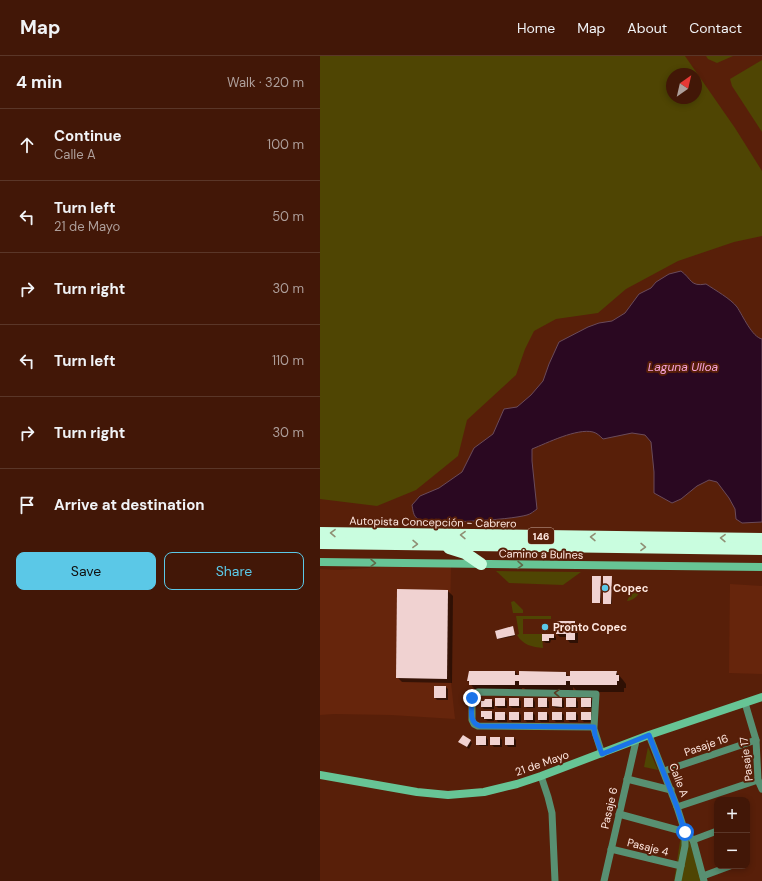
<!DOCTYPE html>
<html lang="en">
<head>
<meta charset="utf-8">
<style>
	body { margin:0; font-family:"DM Sans",sans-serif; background:#492011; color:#f1f3f6 }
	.controls { position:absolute; right:12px; bottom:12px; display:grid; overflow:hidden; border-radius:8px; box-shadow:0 2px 6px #0003 }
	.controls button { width:36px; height:36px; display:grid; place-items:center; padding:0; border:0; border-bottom:1px solid #5a3628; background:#421707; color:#f1f3f6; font:20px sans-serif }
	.compass { position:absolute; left:346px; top:12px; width:36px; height:36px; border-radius:50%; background:#421707; box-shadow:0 2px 6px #0003; rotate:34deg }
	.stop { position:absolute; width:12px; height:12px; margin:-9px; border:3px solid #1a73e8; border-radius:50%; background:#fff }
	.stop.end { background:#1a73e8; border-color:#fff; box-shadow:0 1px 4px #0008 }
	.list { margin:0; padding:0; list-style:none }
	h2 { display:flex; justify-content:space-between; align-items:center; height:52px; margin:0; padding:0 16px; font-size:17px }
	h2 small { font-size:13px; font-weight:400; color:#ae9f9b }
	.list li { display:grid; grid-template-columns:26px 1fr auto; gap:12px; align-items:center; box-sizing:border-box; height:72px; padding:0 16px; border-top:1px solid #5a3628 }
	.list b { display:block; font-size:15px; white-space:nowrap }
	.list p { margin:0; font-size:13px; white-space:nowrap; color:#ae9f9b }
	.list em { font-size:13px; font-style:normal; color:#ae9f9b }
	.actions { display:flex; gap:8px; padding:12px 16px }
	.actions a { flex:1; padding:9px 0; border:1px solid #5bc8e7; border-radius:8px; text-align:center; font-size:14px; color:#5bc8e7 }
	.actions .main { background:#5bc8e7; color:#111 }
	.icon { flex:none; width:22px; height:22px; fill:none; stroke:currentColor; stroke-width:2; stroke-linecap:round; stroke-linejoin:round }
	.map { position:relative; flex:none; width:442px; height:825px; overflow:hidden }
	header { display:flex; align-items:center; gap:24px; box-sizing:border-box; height:56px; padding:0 20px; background:#421707; border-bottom:1px solid #5a3628 }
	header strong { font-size:19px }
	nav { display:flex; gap:22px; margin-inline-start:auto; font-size:14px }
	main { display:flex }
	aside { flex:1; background:#421707 }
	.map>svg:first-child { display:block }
	.built { fill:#66250c }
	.green { fill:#4f4503; fill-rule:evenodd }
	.water { fill:#2a0821; stroke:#6a4b5b }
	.shadow { fill:#0007 }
	.building { fill:#f0d2d1 }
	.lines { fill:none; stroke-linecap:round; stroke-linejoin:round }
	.street { stroke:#589072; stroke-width:7 }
	.secondary { stroke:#67c495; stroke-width:8 }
	.highway { stroke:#c9fddf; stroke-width:12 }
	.oneway { stroke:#908e74 }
	.oneway2 { stroke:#5f6948 }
	.oneway3 { stroke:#583b23 }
	.route { stroke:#1a73e8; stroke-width:5 }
	.poi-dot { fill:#5bc8e7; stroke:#581f09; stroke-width:1.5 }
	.labels { text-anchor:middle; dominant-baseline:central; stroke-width:4; stroke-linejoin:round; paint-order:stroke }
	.shield { fill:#581f09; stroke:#cdaca0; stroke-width:1 }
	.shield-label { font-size:10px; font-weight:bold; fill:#ffe8e1 }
	.street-label { font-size:11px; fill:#ffe8e1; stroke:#581f09 }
	.poi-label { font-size:11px; font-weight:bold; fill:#ffe8e1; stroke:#581f09; text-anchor:start }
	.water-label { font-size:12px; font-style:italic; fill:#f6a4db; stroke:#581f09 }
</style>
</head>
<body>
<header>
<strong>Map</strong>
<nav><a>Home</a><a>Map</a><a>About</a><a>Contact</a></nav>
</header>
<main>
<aside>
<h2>4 min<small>Walk · 320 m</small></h2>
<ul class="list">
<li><svg class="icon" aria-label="ahead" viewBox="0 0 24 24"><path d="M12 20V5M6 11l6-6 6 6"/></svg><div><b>Continue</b><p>Calle A</p></div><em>100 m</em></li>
<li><svg class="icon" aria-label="left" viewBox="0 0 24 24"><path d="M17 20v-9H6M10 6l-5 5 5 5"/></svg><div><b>Turn left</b><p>21 de Mayo</p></div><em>50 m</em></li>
<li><svg class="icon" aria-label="right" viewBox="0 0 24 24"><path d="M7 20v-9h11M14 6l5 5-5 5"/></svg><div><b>Turn right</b></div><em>30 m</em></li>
<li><svg class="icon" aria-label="left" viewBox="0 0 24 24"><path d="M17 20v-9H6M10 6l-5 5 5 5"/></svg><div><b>Turn left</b></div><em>110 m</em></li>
<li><svg class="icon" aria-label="right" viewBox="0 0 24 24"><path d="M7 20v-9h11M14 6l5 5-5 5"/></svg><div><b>Turn right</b></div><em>30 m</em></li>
<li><svg class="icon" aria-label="arrive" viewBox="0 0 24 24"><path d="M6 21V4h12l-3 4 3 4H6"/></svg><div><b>Arrive at destination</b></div></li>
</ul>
<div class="actions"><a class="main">Save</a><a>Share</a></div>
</aside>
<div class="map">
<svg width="442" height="825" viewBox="0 0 442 825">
	<rect width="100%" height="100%" fill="#581f09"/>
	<g class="built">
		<polygon points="74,510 131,511 129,608 135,663 71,659 14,658 0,659 0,513 19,514"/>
		<polygon points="410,528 442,530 442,618 409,617"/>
	</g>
	<g class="green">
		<path d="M0,0H365L415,72L442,115V180L414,186L358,205L306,233L278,257L236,263L214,275L205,293L196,319L147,364L138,400L96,434L57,450L0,443ZM352,18H376V42H352Z"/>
		<polygon points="386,0 413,0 397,7 388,3"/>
		<polygon points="442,4 442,76 412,30 410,23"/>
		<polygon points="176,515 261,516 243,529 189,527"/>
		<path d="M310,532H321C319,539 315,544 307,545L312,535L309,534Z"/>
		<polygon points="194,545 203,554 203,557 193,557 191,546"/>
		<path d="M196,560H231V563H203V578H222L223,592C212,591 203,589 197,579L199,578Z"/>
		<polygon points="328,691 338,714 324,711"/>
		<polygon points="362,772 368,781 382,825 354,825"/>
	</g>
	<path class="water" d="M361,215C372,223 370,231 386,228C395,234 411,243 417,251C423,260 432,281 442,283V466L422,467L416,463L415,453L409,442L397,426L389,424L377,430L361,443L352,447L334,437V416L331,386L325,379L312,377L283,383C280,380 277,377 273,376C257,372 227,387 212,393V405L217,453C214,455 211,458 207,459C190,464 112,469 98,463C93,460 93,454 92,449L100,440L119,432L142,416L154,392L173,378L184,353L197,351L211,339L223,325L229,308L239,286L268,271L279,267L292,265L305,257L319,238L331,232L336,226L349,218Z"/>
	<g class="shadow">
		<polygon points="280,521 281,547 273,547 273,546"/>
		<polygon points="291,521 292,548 285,548"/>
		<polygon points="128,535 133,540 132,627 82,626 77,621"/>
		<polygon points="255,566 258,570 258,587 250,587 247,583 247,581 240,581 237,578"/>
		<polygon points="193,571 195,580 178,583 176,575"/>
		<polygon points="234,579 236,581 236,584 231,584 230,587 226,587 223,585"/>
		<polygon points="195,616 199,620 245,617 250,621 296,616 303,624 306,628 306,632 304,632 304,636 258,636 253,631 253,636 208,636 204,632 202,632 202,636 157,636 148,625 148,619"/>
		<polygon points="115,631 126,631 128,633 128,644 117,644 115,642"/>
		<polygon points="184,643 187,645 187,652 178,652 176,650"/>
		<polygon points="198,643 201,645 201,652 192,652 190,650"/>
		<polygon points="213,643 215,646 215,652 207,652 205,650"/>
		<polygon points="227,643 229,646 229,652 221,652 219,650"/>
		<polygon points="242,643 244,645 244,652 236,652 233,650"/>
		<polygon points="256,643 258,646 258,652 250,652 247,650"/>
		<polygon points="270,643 273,646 273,652 264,652 262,650"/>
		<polygon points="172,644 174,646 174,653 164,653 162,651"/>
		<polygon points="162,656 172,656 174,658 174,665 168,665 164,663 162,661"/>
		<polygon points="184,657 187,659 187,666 178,666 176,663"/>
		<polygon points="199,657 201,659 201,666 192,666 190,663"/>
		<polygon points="213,657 215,659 215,666 207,666 205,664"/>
		<polygon points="227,657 229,659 229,666 221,666 219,664"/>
		<polygon points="242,657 244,659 244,666 236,666 233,663"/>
		<polygon points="256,657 258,659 258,666 250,666 247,663"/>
		<polygon points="270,657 272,659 272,666 264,666 262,664"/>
		<polygon points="166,681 168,684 168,690 160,690 157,688"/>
		<polygon points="180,682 182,684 182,691 174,691 171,688"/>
		<polygon points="186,682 194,682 196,684 196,691 188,691 186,688"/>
		<polygon points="150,685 152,687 149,693 140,686"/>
	</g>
	<g class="building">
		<polygon points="272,520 281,520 280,547 272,547"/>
		<polygon points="283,520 292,520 291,548 283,548"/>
		<polygon points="77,533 128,534 127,623 76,622"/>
		<polygon points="236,565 255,565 255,584 246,584 246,578 236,578"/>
		<polygon points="193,570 195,579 177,583 175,575"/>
		<polygon points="222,578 234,578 234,582 229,582 229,585 222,585"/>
		<polygon points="149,615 195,615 195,619 199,619 199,615 246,616 246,620 250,620 250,615 297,615 296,619 299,619 299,625 297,625 297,629 250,629 250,625 246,625 246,629 199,629 199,625 195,625 195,629 149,629 149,625 147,625"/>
		<rect x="114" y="630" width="12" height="12"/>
		<rect x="175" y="642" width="10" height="8"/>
		<rect x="189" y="642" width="10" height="8"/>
		<rect x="204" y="642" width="9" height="9"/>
		<rect x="218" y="642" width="9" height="9"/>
		<polygon points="232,642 242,642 242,651 232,650"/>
		<rect x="246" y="642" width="10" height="9"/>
		<rect x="261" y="642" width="10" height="9"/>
		<polygon points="165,643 172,643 172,651 161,651 161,645 164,645"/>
		<polygon points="161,655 172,655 172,663 164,663 164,661 161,661"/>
		<rect x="175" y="656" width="10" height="8"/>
		<rect x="189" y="656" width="10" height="8"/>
		<rect x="204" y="656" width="9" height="8"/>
		<rect x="218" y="656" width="9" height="8"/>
		<rect x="232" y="656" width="10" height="8"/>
		<rect x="246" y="656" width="10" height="8"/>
		<rect x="261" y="656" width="10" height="8"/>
		<polygon points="143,679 151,684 147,691 138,686"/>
		<rect x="156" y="680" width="10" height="9"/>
		<rect x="170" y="681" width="10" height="8"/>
		<rect x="185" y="681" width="9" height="8"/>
	</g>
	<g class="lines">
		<g class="street">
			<polyline points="425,647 436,684 438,724 442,733"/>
			<polyline points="274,671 158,670 154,668 152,664 152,642 154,638 158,636 276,638 274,671 274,673 282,698"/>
			<polyline points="329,679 357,751 365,776 365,790 358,825"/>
			<polyline points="344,715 436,684"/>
			<polyline points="221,720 228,741 232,757 235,825"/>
			<polyline points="307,723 351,734"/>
			<polyline points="357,751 438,724"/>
			<polyline points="299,758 365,776"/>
			<polyline points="365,776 373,784 384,825"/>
			<polyline points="373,784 397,775"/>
			<polyline points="291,793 361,810"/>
			<polyline points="383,820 410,810"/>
			<polyline points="284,825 316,685"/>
		</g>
		<g class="secondary">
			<polyline points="0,506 442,511"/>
			<polyline points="0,719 97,736 128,739 164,736 197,728 221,720 329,679 442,641"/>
		</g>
		<g class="highway">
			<polyline points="0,477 442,483"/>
			<polyline points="0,487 442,493"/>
			<polyline points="129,492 145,497 161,508"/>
		</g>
	</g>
	<defs><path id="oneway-chevron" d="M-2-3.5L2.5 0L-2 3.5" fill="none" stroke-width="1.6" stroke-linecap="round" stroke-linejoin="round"/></defs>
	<g class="oneway">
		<use href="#oneway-chevron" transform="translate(13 477) rotate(-179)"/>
		<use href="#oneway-chevron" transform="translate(143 479) rotate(-179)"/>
		<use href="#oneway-chevron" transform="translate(273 481) rotate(-179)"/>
		<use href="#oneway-chevron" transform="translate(403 482) rotate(-179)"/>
		<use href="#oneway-chevron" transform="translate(95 488) rotate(1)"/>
		<use href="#oneway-chevron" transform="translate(323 491) rotate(1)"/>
	</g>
	<g class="oneway2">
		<use href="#oneway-chevron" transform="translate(53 507) rotate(1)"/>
		<use href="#oneway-chevron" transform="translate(200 509) rotate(1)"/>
	</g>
	<use class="oneway3" href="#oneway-chevron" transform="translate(237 637) rotate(-179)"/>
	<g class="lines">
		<path class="route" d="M152,642C152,652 148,667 160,670L274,671L275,679L282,698L329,679L357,751L365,776"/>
	</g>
	<g class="poi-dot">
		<circle cx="285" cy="532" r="4"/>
		<circle cx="225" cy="571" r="4"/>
	</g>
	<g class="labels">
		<rect class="shield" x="208" y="472" width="26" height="16" rx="3"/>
		<g class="shield-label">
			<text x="221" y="480">146</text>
		</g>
		<g class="street-label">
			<text transform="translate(113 466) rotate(1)">Autopista Concepción - Cabrero</text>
			<text transform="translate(221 498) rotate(1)">Camino a Bulnes</text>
			<text transform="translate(386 689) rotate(-19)">Pasaje 16</text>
			<text transform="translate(426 703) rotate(-97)">Pasaje 17</text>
			<text transform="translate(222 707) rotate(-19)">21 de Mayo</text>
			<text transform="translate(359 724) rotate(69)">Calle A</text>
			<text transform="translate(289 752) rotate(-77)">Pasaje 6</text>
			<text transform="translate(328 791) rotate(14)">Pasaje 4</text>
		</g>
		<g class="poi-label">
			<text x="293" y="532">Copec</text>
			<text x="233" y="571">Pronto Copec</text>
		</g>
		<g class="water-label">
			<text x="363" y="311">Laguna Ulloa</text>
		</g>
	</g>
</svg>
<div class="controls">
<button>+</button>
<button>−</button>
</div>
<svg class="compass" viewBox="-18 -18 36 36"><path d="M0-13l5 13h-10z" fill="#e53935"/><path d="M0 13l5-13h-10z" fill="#ae9f9b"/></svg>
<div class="stop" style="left:365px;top:776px"></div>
<div class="stop end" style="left:152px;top:642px"></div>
</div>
</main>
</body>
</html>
